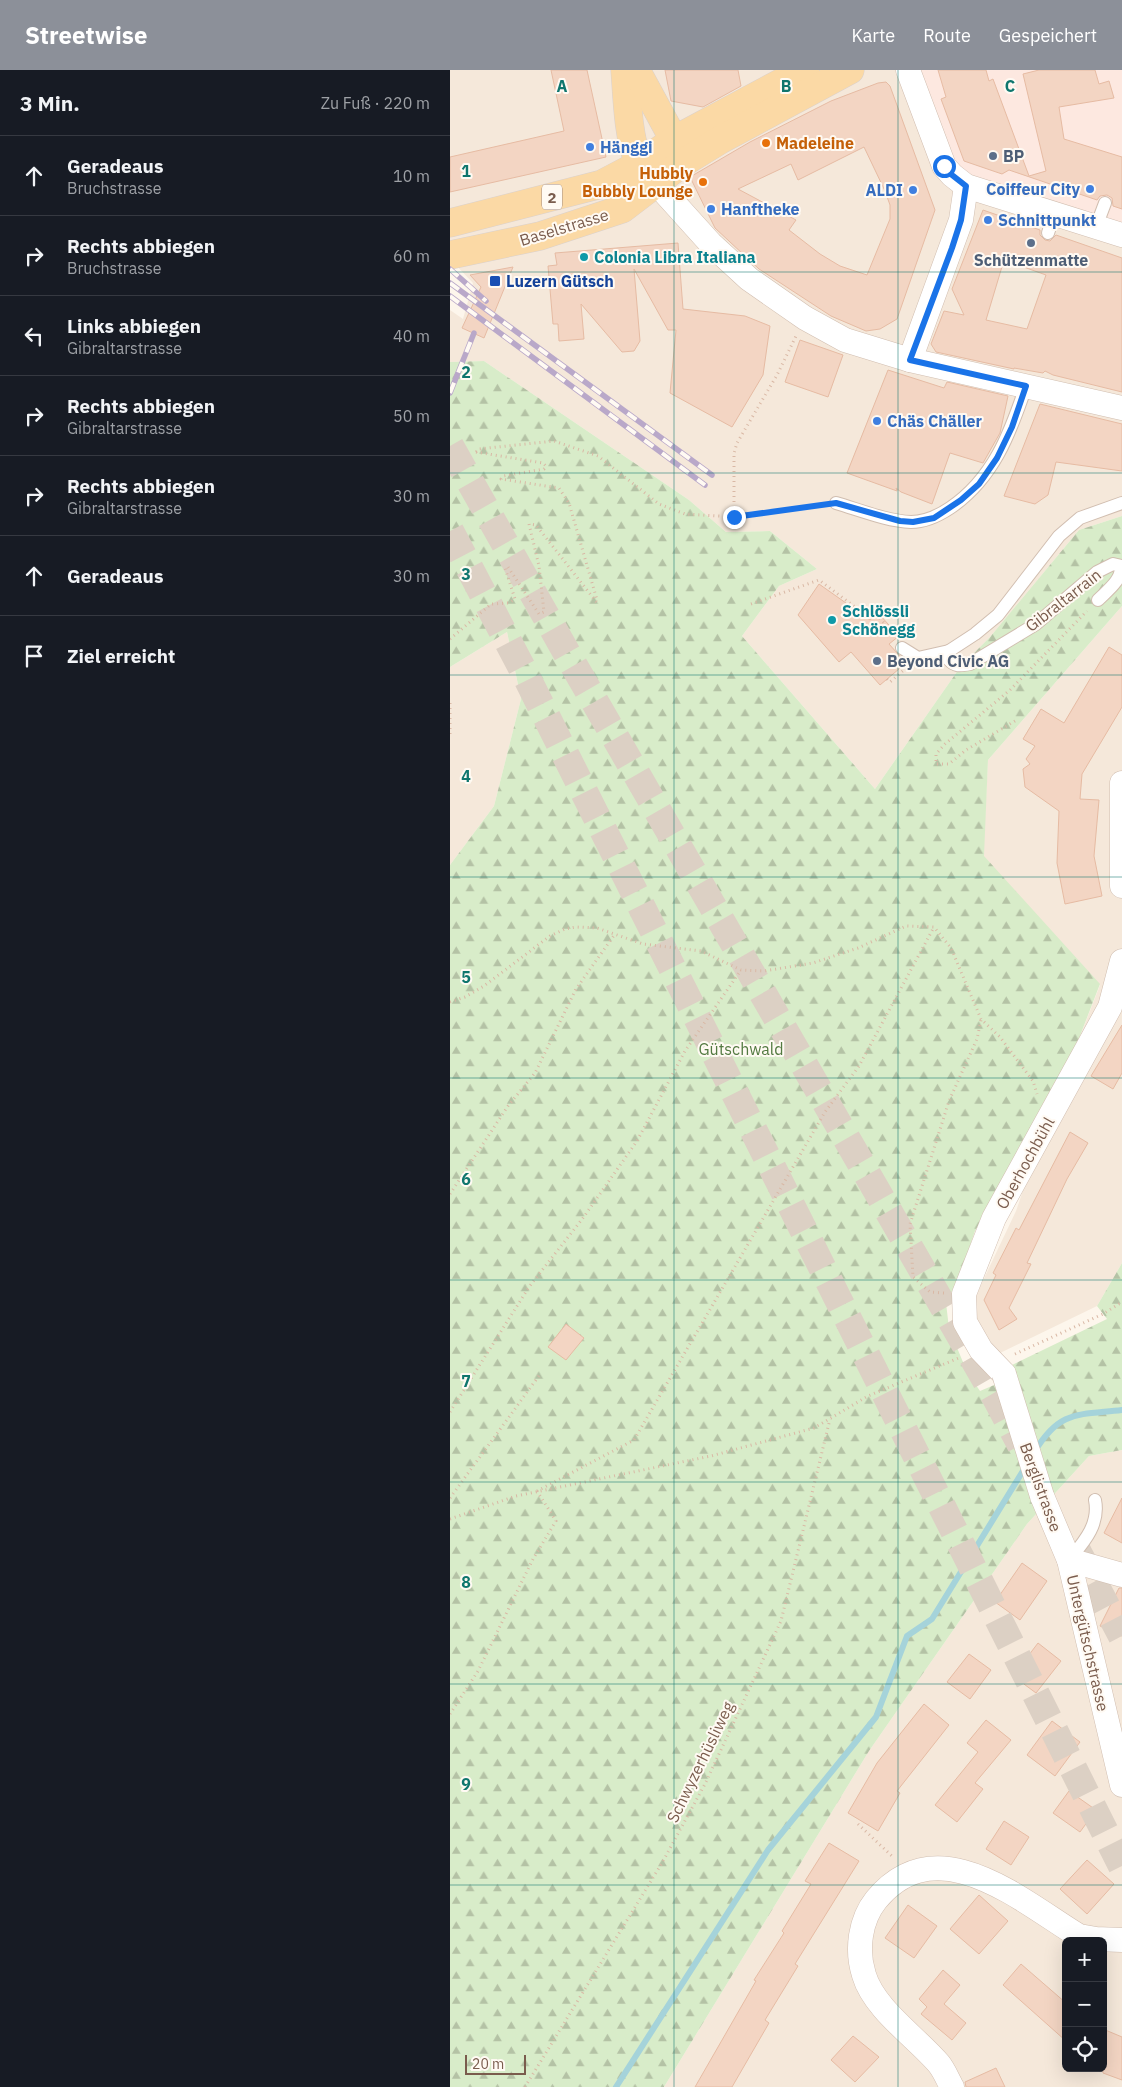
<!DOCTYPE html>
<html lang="de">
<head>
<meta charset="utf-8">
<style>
	body { margin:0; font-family:"IBM Plex Sans",sans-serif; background:#242831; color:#f1f3f6 }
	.controls { position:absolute; right:15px; bottom:15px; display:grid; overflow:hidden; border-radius:8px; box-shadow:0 5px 20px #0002 }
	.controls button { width:45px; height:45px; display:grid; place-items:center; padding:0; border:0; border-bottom:1px solid #363941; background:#171b24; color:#f1f3f6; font:25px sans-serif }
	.scale { position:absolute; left:15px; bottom:12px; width:61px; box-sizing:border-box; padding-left:5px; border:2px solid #7a5c4d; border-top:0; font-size:14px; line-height:18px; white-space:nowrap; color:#7a5c4d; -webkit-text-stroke:4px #fffaf3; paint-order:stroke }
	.stop { position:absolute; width:15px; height:15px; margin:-11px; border:4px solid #1a73e8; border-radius:50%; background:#fff }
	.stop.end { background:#1a73e8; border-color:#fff; box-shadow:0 1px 5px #0008 }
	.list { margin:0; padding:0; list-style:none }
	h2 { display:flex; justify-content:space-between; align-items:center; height:65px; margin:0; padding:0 20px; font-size:21px }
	h2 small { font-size:16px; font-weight:400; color:#9ea1a6 }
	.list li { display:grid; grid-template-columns:32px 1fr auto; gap:15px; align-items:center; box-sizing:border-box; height:80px; padding:0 20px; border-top:1px solid #363941 }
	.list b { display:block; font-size:19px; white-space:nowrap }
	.list p { margin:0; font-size:16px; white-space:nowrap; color:#9ea1a6 }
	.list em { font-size:16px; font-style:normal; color:#9ea1a6 }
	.icon { flex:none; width:28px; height:28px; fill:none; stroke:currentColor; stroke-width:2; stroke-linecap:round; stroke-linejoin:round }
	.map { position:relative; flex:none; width:672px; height:2017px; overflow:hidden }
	header { display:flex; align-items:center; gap:30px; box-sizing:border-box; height:70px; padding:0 25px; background:#8c9099; color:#fff }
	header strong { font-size:24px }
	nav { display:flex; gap:28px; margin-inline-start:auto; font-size:18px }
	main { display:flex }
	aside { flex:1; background:#171b24 }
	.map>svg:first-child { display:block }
	.residential { fill:#f5e8da; fill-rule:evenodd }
	.commercial { fill:#fde8e0 }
	.forest { fill:url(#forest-firs) }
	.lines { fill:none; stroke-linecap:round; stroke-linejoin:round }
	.stream { stroke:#a5d3da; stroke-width:6 }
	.building { fill:#f3d5c3; stroke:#e6bba3; fill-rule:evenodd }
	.motorway-tunnel { stroke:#dcd0c4; stroke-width:28; stroke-dasharray:28 14; stroke-linecap:butt }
	.service-casing { stroke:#d1beb0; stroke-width:14 }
	.minor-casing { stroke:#d1beb0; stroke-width:25 }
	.primary-casing { stroke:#dad1cd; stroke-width:29 }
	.path { stroke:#d9b8a5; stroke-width:3; stroke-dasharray:1 4; stroke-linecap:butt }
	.service { stroke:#fff; stroke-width:12 }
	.minor { stroke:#fff; stroke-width:24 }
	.primary { stroke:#fbd9a5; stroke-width:28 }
	.rail-casing { stroke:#b9a8c9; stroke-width:5.5 }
	.rail { stroke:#fffaf3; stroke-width:4; stroke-dasharray:11; stroke-linecap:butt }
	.minor-bridge-casing { stroke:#d1beb0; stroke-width:25; stroke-linecap:butt }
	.minor-bridge { stroke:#fff; stroke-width:24 }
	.route { stroke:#1a73e8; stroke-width:6 }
	.grid { fill:none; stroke:#0f766e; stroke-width:1; stroke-opacity:0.55 }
	.food-dot { fill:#e8710a; stroke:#fffaf3; stroke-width:2 }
	.shop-dot { fill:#3f7fe0; stroke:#fffaf3; stroke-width:2 }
	.service-dot { fill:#5c6f8a; stroke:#fffaf3; stroke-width:2 }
	.culture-dot { fill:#0f9aa8; stroke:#fffaf3; stroke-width:2 }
	.transit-dot { fill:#1a4fb4; stroke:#fffaf3; stroke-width:2 }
	.labels { text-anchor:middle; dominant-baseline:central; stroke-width:4; stroke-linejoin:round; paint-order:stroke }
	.shield { fill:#fffaf3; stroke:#a28b7f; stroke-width:1 }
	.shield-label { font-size:15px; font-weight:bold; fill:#7a5c4d }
	.food-label { font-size:16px; font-weight:bold; fill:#c56008; stroke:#fffaf3; text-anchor:start }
	.shop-label { font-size:16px; font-weight:bold; fill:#366cbe; stroke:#fffaf3; text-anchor:start }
	.service-label { font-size:16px; font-weight:bold; fill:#4e5e75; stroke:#fffaf3; text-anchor:start }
	.street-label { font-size:16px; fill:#7a5c4d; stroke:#fffaf3 }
	.culture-label { font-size:16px; font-weight:bold; fill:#0d838f; stroke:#fffaf3; text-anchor:start }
	.transit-label { font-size:16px; font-weight:bold; fill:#164399; stroke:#fffaf3; text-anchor:start }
	.park-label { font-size:16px; fill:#537a41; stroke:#fffaf3 }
	.grid-label { font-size:16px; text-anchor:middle; font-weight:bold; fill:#0f766e; stroke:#fffaf3; stroke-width:4; stroke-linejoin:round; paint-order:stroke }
</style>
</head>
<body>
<header>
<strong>Streetwise</strong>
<nav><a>Karte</a><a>Route</a><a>Gespeichert</a></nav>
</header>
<main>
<aside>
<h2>3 Min.<small>Zu Fuß · 220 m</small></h2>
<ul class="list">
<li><svg class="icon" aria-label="ahead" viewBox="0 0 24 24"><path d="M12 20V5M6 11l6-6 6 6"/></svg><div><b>Geradeaus</b><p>Bruchstrasse</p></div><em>10 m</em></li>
<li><svg class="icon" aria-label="right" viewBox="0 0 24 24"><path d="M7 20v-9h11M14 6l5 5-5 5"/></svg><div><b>Rechts abbiegen</b><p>Bruchstrasse</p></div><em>60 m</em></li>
<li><svg class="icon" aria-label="left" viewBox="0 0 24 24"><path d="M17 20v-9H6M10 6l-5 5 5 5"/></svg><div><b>Links abbiegen</b><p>Gibraltarstrasse</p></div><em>40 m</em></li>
<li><svg class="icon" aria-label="right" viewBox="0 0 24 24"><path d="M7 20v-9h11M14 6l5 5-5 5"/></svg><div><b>Rechts abbiegen</b><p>Gibraltarstrasse</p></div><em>50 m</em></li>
<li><svg class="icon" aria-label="right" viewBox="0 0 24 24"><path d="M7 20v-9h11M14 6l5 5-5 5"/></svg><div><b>Rechts abbiegen</b><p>Gibraltarstrasse</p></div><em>30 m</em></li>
<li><svg class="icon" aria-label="ahead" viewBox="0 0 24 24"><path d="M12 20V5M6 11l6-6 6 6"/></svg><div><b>Geradeaus</b></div><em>30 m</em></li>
<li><svg class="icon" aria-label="arrive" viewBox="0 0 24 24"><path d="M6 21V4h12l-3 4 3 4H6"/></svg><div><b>Ziel erreicht</b></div></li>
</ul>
</aside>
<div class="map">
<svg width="672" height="2017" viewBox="0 0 672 2017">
	<defs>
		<pattern id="forest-firs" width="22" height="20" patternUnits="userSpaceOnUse" patternTransform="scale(1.25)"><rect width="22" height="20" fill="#d8ecc9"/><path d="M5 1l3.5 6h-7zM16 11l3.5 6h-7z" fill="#b4c2a5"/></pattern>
	</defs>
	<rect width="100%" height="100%" fill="#fdf6ec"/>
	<g class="residential">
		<polygon points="0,0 468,0 672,157 672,446 629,460 540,567 511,596 425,719 292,566 329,516 367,499 320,461 276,462 239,430 34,291 0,292 0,240 13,249 23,213 0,189"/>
		<polygon points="672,536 672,1193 647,1236 548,1284 520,1238 566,1141 596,1054 650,915 533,786 538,690"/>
		<polygon points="57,562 71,629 44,736 0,795 0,597"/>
		<path d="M672,1380V2017H214L419,1681L577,1454L639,1386ZM616,1871H653V1998H616Z"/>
	</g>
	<polygon class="commercial" points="468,0 672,0 672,157 504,104"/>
	<polygon class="forest" points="34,291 239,430 276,462 320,461 367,499 329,516 292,566 425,719 511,596 540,567 629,460 672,446 672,536 538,690 534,786 650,914 596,1054 572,1078 525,1161 509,1208 496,1233 499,1258 517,1302 530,1321 549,1313 562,1295 657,1249 647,1236 672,1193 672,1380 639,1386 577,1454 419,1681 214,2017 0,2017 0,795 44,736 71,629 57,562 0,597 0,292"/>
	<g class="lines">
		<g class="stream">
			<path d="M585,1381C610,1340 628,1345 672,1340"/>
			<polyline points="166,2017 318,1780 426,1647 457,1566 482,1549 576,1396"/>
		</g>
	</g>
	<g class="building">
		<polygon points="101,0 137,0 156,87 0,122 0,87 114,61"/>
		<polygon points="215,0 288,0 291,16 253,37 221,31"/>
		<polygon points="488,0 536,0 539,11 543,9 579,106 596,101 573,4 589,0 645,0 649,14 659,11 664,28 609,37 614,69 672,87 672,139 663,136 662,128 657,125 650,126 647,130 559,100 552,104 514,91 491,29 496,27"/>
		<path d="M436,12L440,16L485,140L447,249L430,259L416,261L381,246L309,199L265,158L240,107L300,72L381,31L428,13ZM414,77L435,121L440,135V149L417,205L390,196L370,184L339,160L346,150L288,119L341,94L348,110Z"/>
		<path d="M533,140L590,160V165L595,170L600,171L606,165L672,188V322L603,305L595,301L593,303L564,298V299L486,282L481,274L494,241L514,245L502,219ZM554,190L596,205L577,259L536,250Z"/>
		<polygon points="228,173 233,239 295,246 320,256 313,305 282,357 220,323 226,260 218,260 184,199 190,271 184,281 172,282 131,234 134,269 109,271 108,254 103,254 98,196 107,195 105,183"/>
		<polygon points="63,197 34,268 12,258 31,217 20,205"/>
		<polygon points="350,270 393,285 378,327 335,312"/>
		<polygon points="438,300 494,318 497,312 558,326 550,363 533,393 500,383 482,434 451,422 446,418 447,421 397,403"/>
		<polygon points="590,334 672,354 672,401 606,392 598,425 585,434 554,426"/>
		<polygon points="369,514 420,550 428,543 449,566 439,574 456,593 430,615 401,582 389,592 348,545"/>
		<polygon points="659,577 672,585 672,637 632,704 630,729 649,730 644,786 652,826 615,834 607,793 609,741 575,717 573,699 580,694 576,689 585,676 573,669 591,639 614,653"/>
		<polygon points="672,955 672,1003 663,1019 641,1006"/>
		<polygon points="620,1062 638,1073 617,1109 577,1193 581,1194 559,1238 567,1249 549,1260 534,1230 546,1205 543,1203 566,1158 569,1160"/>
		<polygon points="116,1254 134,1268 116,1290 98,1277"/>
		<polygon points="672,1428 672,1473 654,1463"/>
		<polygon points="572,1493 597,1511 570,1550 545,1532"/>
		<polygon points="669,1518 672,1518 672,1566 650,1556"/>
		<polygon points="588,1573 611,1591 586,1623 563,1606"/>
		<polygon points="519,1584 541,1600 520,1629 497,1612"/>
		<polygon points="474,1634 499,1655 447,1721 450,1723 428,1761 398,1743 427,1693"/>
		<polygon points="536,1650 561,1670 525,1713 533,1719 507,1752 485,1735 528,1682 517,1673"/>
		<polygon points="602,1651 630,1672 605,1706 577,1685"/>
		<polygon points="619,1721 646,1740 630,1762 603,1743"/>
		<polygon points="554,1751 579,1767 561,1795 536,1779"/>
		<polygon points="379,1773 409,1791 345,1894 348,1896 315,1950 319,1953 282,2017 245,2017 306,1911 304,1910 334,1863 332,1861 361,1814 355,1811"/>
		<polygon points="637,1790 664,1814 637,1844 610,1819"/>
		<polygon points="529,1825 558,1851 529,1884 500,1859"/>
		<polygon points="458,1835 487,1856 464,1888 435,1868"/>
		<polygon points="571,1894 616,1933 616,1971 553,1915"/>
		<polygon points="493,1900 510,1915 494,1934 516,1953 502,1970 471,1944 477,1937 469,1929"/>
		<polygon points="653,1959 672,1967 672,2010 653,2003"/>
		<polygon points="403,1966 429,1987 405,2012 381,1990"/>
		<polygon points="546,1998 555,2017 516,2017 515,2012"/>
	</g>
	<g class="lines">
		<g class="motorway-tunnel">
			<polyline points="0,376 119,587 545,1326 571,1375"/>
			<polyline points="0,461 74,602 672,1796"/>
			<polyline points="624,1475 672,1566"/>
		</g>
		<defs>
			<g id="service">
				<polyline points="646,157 655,133"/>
				<polyline points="598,163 604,145"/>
				<path d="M386,433C410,440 437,451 461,452C476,452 488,446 500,438C543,409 560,364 576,316"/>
				<path d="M648,530C658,520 672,510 671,496L663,494L647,502L586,554L520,594C510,596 505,597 498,589L499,581L525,564L548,545L609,466L630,448L672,433"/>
				<polyline points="452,578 468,588 499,581"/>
				<path d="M619,1490C633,1473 650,1455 645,1430"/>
			</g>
			<g id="minor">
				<polyline points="458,0 494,96 502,105 516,116 672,165"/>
				<polyline points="206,113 261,174 299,209 355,248 395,270 460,290 672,338"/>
				<polyline points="460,290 511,150 516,116"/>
				<polyline points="672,713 672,816"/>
				<polyline points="554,1304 531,1280 515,1252 514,1224 544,1148 660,937 672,891"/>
				<polyline points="592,1426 619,1490 672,1715"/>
				<polyline points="619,1490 672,1505"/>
				<path d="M502,2017C498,2010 494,2000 489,1994C466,1967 424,1939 414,1905C406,1880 410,1850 426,1830C487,1756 570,1830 629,1866L646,1869L672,1870"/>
			</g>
			<g id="primary">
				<path d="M175,0C177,26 178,67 188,90C190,96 196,101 200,106"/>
				<polyline points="186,0 224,70 223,87"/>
				<polyline points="0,153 152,114 190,94 224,70 355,0"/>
				<polyline points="0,185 90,166 172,139 231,94 270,70 400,0"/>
			</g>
		</defs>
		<use href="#service" class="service-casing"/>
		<use href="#minor" class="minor-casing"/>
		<use href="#primary" class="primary-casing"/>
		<g class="path">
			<polyline points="26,382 29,379 104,371 148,386 209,434 235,444 284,447 371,435"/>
			<polyline points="26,382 93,393 96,396 94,399 53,406 51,409 109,418 119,433 147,530"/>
			<polyline points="284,447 284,383 287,373 327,305 346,266"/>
			<polyline points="301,534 369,510 409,540 426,544 444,564"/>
			<polyline points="0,569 41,534 59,533 65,529 55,498 58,497 89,544 94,542 89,496 79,454 86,455 148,534"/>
			<polyline points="437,609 440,612 455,599"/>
			<polyline points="0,633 0,664"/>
			<polyline points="565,651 516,680 499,694 486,694 486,684 495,674 560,620 637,541"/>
			<polyline points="0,932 15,927 34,916 100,866 115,859 126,857 147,858 193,874 251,881 291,900 314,901 363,893 408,878 456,856 484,857 501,878 531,949 550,967 583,1011 587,1024"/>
			<polyline points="0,1124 58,1036 85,1003 126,919 165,864"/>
			<polyline points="494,1223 480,1222 463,1207 460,1154 499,1031 527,969 531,950"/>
			<polyline points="565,1284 653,1244 672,1232"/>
			<polyline points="0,1342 79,1217 133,1148 187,1071 235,981 291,900"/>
			<polyline points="87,1421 184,1370 375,1042 409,996 484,857"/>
			<polyline points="0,1428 91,1303"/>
			<polyline points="0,1449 66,1426 261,1386 364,1358 418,1326 511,1287"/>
			<polyline points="0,1644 28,1601 83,1489 106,1451 87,1421"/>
			<polyline points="408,1754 444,1788"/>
			<polyline points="75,2017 212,1793 255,1714 331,1551 380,1349"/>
		</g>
		<use href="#service" class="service"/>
		<use href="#minor" class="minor"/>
		<use href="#primary" class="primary"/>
		<defs>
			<g id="rail">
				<polyline points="0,199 36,231"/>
				<polyline points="0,213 262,405"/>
				<polyline points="0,226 255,415"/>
				<polyline points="0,323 24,263"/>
			</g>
		</defs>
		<use href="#rail" class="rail-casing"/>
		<use href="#rail" class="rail"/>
		<defs>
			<polyline id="minor-bridge" points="554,1304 592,1426"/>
		</defs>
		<use href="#minor-bridge" class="minor-bridge-casing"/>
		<use href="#minor-bridge" class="minor-bridge"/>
	</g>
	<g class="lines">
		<polyline class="route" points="284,447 386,433 450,451 463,452 484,448 511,430 529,414 547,388 562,357 576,316 460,290 502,178 511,150 516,116 502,105 494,96"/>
	</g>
	<path class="grid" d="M224,0V2017M448,0V2017M0,202H672M0,403H672M0,605H672M0,807H672M0,1008H672M0,1210H672M0,1412H672M0,1614H672M0,1815H672"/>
	<g class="food-dot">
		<circle cx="316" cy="73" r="5"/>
		<circle cx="253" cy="112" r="5"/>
	</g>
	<g class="shop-dot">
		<circle cx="140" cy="77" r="5"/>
		<circle cx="640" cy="119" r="5"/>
		<circle cx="463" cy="120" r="5"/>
		<circle cx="261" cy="139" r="5"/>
		<circle cx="538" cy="150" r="5"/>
		<circle cx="427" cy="351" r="5"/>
	</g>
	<g class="service-dot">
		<circle cx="543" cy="86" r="5"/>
		<circle cx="581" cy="173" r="5"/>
		<circle cx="427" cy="591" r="5"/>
	</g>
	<g class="culture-dot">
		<circle cx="134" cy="187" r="5"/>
		<circle cx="382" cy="550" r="5"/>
	</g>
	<rect class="transit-dot" x="39" y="205" width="12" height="12" rx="2.5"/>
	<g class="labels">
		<rect class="shield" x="92" y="114.5" width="20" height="25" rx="4"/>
		<g class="shield-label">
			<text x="102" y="127">2</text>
		</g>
		<g class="food-label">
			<text x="326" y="73">Madeleine</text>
			<text x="243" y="103" text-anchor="end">Hubbly<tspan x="243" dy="18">Bubbly Lounge</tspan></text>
		</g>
		<g class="shop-label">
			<text x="150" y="77">Hänggi</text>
			<text x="630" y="119" text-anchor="end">Coiffeur City</text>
			<text x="453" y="120" text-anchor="end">ALDI</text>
			<text x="271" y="139">Hanftheke</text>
			<text x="548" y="150">Schnittpunkt</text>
			<text x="437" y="351">Chäs Chäller</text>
		</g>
		<g class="service-label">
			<text x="553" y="86">BP</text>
			<text x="581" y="190" text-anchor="middle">Schützenmatte</text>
			<text x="437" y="591">Beyond Civic AG</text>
		</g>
		<g class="street-label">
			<text transform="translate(114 157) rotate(-17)">Baselstrasse</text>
			<text transform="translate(613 530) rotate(-38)">Gibraltarrain</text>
			<text transform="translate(575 1093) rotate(-61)">Oberhochbühl</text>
			<text transform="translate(591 1417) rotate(70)">Berglistrasse</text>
			<text transform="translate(638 1573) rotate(77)">Untergütschstrasse</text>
			<text transform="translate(250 1692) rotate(-64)">Schwyzerhüsliweg</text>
		</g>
		<g class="culture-label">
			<text x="144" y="187">Colonia Libra Italiana</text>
			<text x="392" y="541">Schlössli<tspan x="392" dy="18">Schönegg</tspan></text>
		</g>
		<g class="transit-label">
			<text x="56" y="211">Luzern Gütsch</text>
		</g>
		<g class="park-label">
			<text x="291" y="979">Gütschwald</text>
		</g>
	</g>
	<g class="grid-label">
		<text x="112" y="22">A</text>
		<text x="336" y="22">B</text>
		<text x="560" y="22">C</text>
		<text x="16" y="107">1</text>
		<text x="16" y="308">2</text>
		<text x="16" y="510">3</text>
		<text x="16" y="712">4</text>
		<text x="16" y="913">5</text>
		<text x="16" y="1115">6</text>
		<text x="16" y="1317">7</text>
		<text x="16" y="1518">8</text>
		<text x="16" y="1720">9</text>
	</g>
</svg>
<div class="controls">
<button>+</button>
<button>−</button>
<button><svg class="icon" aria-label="locate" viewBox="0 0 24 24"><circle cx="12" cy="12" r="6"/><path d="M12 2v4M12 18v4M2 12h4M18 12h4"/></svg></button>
</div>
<div class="scale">20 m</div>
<div class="stop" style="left:494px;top:96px"></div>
<div class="stop end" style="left:284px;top:447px"></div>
</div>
</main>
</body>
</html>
